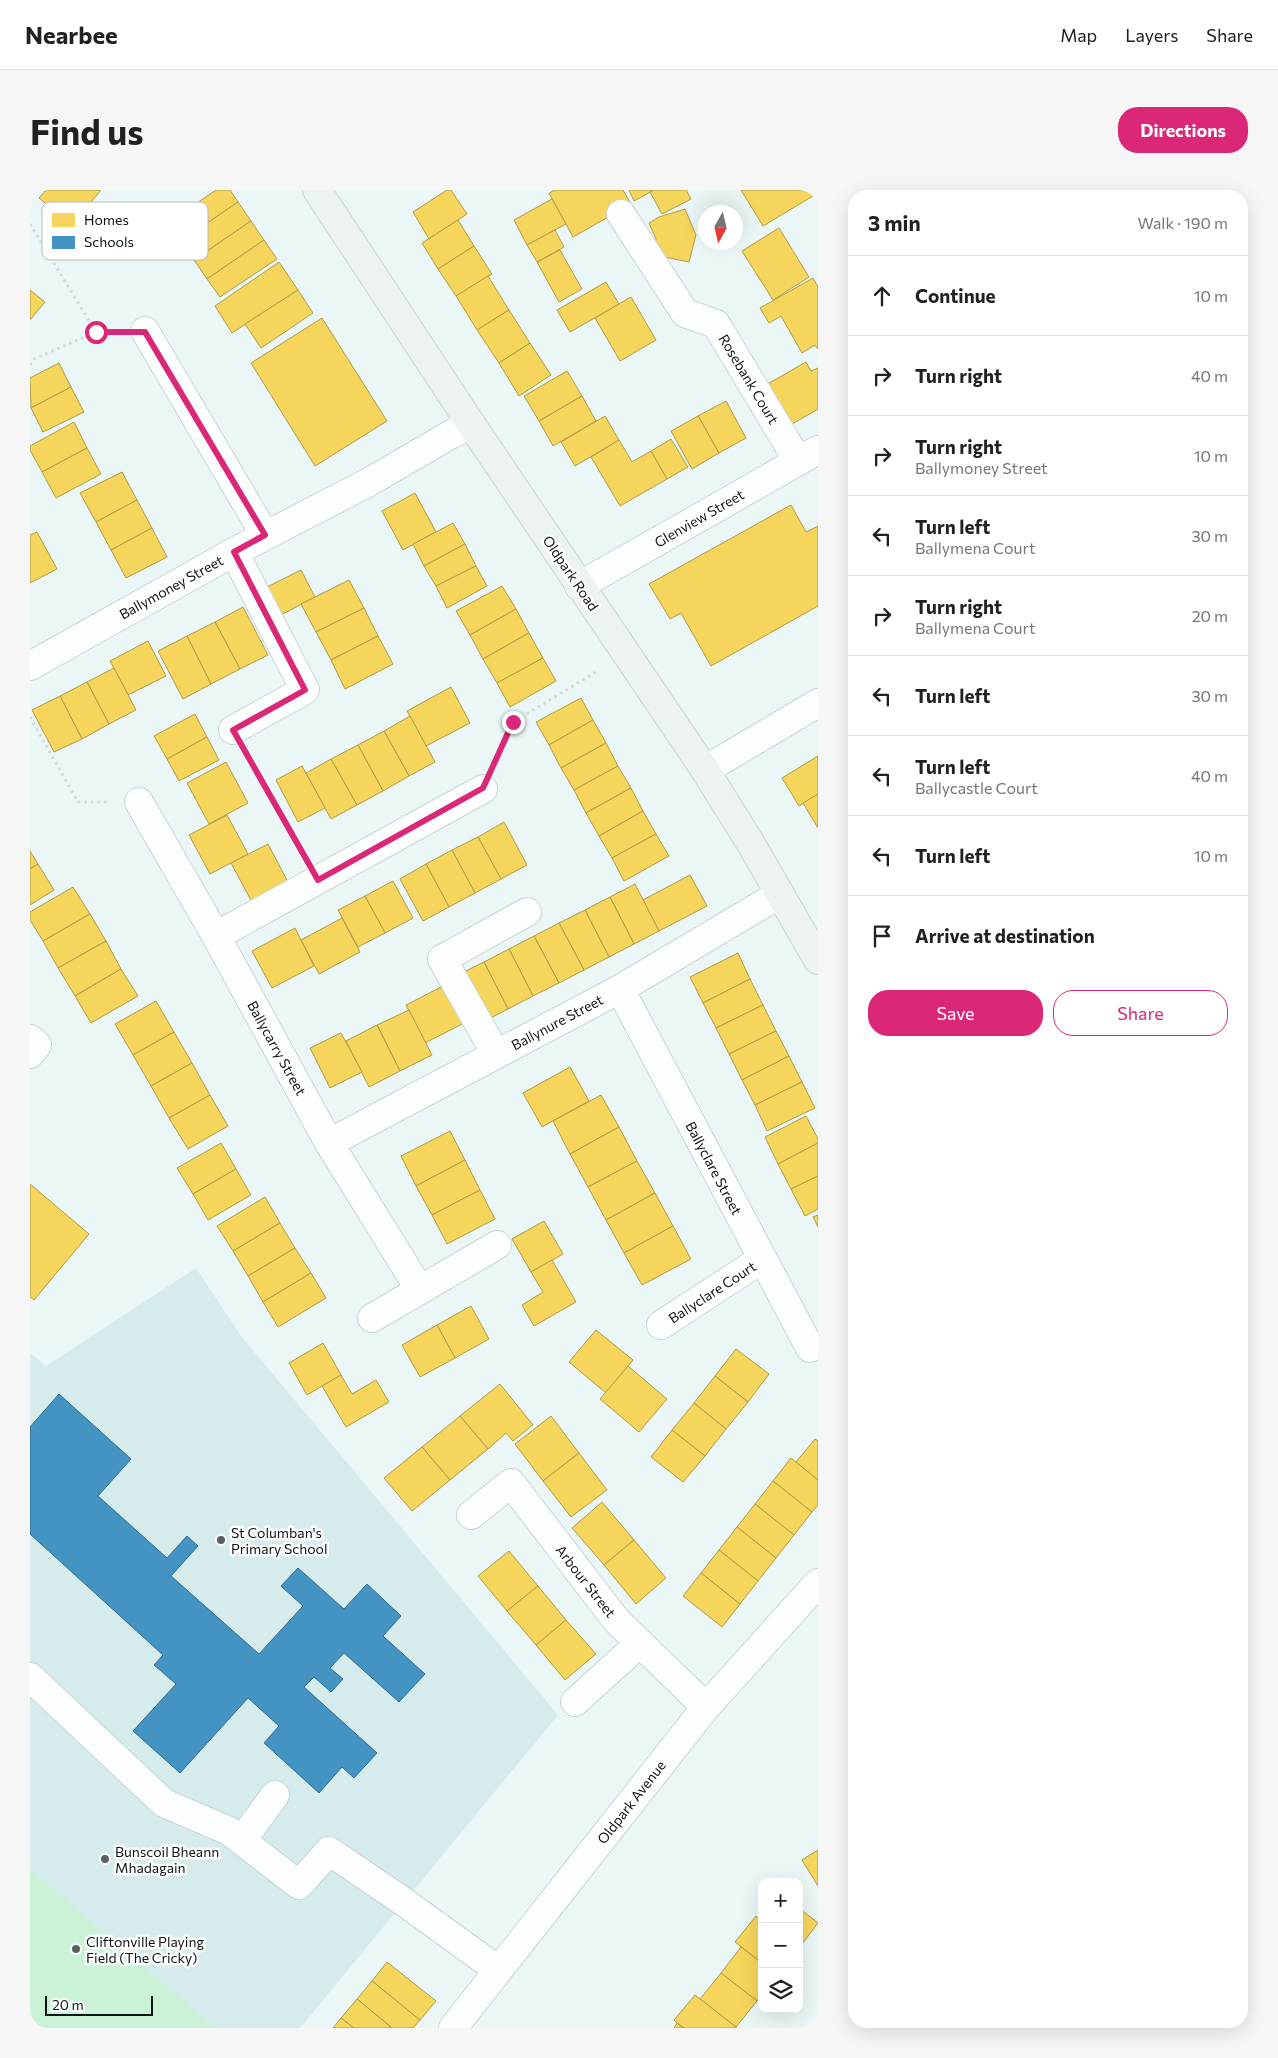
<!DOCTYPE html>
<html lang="en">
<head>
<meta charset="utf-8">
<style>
	body { margin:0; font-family:Commissioner,sans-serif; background:#f6f6f6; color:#202124 }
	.controls { position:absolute; right:15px; bottom:15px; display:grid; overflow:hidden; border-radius:10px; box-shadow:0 5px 20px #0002 }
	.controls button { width:45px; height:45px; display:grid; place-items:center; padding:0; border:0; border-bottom:1px solid #e0e0e0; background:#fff; color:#202124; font:25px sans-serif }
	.compass { position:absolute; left:668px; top:15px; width:45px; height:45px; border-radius:50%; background:#fff; box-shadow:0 5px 20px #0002; rotate:188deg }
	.scale { position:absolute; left:15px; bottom:12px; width:108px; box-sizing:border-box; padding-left:5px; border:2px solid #0a1213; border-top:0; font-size:14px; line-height:18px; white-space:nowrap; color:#0a1213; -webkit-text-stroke:4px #fff; paint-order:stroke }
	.stop { position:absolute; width:15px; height:15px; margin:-11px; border:4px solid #db2777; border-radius:50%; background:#fff }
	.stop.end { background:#db2777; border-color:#fff; box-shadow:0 1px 5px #0008 }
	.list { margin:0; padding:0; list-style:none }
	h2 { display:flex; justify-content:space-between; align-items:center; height:65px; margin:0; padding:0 20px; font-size:21px }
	h2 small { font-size:16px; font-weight:400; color:#757577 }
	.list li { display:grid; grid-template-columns:32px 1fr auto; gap:15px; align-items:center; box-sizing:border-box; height:80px; padding:0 20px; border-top:1px solid #e0e0e0 }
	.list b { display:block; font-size:19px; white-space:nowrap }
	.list p { margin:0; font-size:16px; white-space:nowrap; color:#757577 }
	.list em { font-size:16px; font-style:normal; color:#757577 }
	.actions { display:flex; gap:10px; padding:15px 20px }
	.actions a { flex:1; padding:11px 0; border:1px solid #db2777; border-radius:20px; text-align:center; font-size:18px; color:#db2777 }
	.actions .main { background:#db2777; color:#fff }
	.icon { flex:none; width:28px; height:28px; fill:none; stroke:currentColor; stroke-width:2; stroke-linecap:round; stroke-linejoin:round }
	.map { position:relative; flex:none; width:788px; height:1838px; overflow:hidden; border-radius:20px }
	header { display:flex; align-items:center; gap:30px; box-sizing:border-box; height:70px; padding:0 25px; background:#fff; border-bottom:1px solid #e0e0e0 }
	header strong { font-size:24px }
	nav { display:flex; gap:28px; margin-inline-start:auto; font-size:18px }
	.intro { display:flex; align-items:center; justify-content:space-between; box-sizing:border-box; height:120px; padding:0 30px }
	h1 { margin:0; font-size:35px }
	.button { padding:12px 22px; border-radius:20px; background:#db2777; color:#fff; font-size:18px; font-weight:700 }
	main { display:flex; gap:30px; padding:0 30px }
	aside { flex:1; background:#fff; border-radius:20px; box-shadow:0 5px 20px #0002 }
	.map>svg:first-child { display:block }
	.built { fill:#d5ebec }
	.green { fill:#c9f2d6 }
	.homes { fill:#f6d55c; stroke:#af9a46 }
	.schools { fill:#4393c3; stroke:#326c8e }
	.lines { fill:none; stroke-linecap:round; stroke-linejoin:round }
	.minor-casing { stroke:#cad4d4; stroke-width:30 }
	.major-casing { stroke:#ccd1d1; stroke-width:30 }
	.path { stroke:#d4d8d8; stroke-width:3; stroke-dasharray:2.5 4; stroke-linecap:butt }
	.minor { stroke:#fcfefe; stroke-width:28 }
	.major { stroke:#edf3f4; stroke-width:28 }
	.route { stroke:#db2777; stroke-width:6 }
	.poi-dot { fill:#596263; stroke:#fff; stroke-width:2 }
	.labels { text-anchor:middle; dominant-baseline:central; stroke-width:5; stroke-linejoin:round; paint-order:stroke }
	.street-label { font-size:14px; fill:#0a1213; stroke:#fff }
	.poi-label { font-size:14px; fill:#0a1213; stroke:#fff; text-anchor:start }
	.key { fill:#fff; stroke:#b6b8b8; stroke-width:1 }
	.key-label { font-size:14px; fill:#0a1213 }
</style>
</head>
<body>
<header>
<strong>Nearbee</strong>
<nav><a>Map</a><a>Layers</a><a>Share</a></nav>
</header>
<div class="intro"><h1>Find us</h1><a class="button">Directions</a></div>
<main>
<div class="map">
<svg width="788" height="1838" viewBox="0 0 788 1838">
	<rect width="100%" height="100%" fill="#ebf7f7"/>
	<polygon class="built" points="166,1078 211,1146 528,1525 270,1838 0,1838 0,1163 16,1176"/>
	<polygon class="green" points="0,1680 185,1838 0,1838"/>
	<g class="homes">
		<polygon points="16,0 71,0 42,35 9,8"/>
		<polygon points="186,0 200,0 208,12 151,51 139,32"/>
		<polygon points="417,0 421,0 437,24 399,49 383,22"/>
		<polygon points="525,0 593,0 601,14 543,47 519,3"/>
		<polygon points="599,0 624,0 604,11"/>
		<polygon points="624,0 656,0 661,9 632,24 620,2"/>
		<polygon points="711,0 788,0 788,3 733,36"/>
		<polygon points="522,9 536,34 497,55 484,30"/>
		<polygon points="208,12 221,31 164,70 151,51"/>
		<polygon points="655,19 666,45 659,72 620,64 626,49 619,33 629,27"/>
		<polygon points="428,30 444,56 408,79 392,53"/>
		<polygon points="221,31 234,50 177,89 164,70"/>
		<polygon points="749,38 779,87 743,110 712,61"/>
		<polygon points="525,40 534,57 507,72 497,55"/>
		<polygon points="234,50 247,69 190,107 177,89"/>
		<polygon points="444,56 462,84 426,106 408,79"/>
		<polygon points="530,60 552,99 529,112 507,72"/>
		<polygon points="249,72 268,100 202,143 185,116"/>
		<polygon points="458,86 479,120 447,140 426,106"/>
		<polygon points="783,88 788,97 788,159 785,155 772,163 751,126 739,133 730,118"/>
		<polygon points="576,92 589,114 540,142 527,120"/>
		<polygon points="0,100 15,112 0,130"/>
		<polygon points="268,100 283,123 231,158 215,134"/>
		<polygon points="601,107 626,150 590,171 565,128"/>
		<polygon points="479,120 500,153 469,173 447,140"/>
		<polygon points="292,128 357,231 285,276 221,173"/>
		<polygon points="500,153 521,185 489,206 469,173"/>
		<polygon points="776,172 781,181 788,178 788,219 757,237 734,196"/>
		<polygon points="29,173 41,197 1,218 0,188"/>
		<polygon points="537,181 552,206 509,231 494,206"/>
		<polygon points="41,197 54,222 13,242 1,218"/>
		<polygon points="552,206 566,231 523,256 509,231"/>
		<polygon points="696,211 716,248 689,263 668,226"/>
		<polygon points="575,226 589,250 545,276 531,252"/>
		<polygon points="668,226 689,263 662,279 641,241"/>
		<polygon points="44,232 57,258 12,282 0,260 0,256"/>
		<polygon points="641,249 658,277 637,289 621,261"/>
		<polygon points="589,250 602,272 621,261 637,289 590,316 561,267"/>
		<polygon points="57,258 71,284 26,308 12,282"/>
		<polygon points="92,282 107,310 66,332 50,303"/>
		<polygon points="385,303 406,342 373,360 352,321"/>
		<polygon points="107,310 122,338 81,360 66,332"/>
		<polygon points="761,315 776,342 788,336 788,416 681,476 651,423 640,429 619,394"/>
		<polygon points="423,333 435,354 394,376 383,354"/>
		<polygon points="122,338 137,367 96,388 81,360"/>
		<polygon points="7,342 27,379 0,393 0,345"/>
		<polygon points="435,354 446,376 406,396 394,376"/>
		<polygon points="446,376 457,396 417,418 406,396"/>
		<polygon points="271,380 285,407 249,426 235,398"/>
		<polygon points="319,390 334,418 286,442 271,414"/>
		<polygon points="472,396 486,419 440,445 426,421"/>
		<polygon points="213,417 238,465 210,479 185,432"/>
		<polygon points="334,418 348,446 301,470 286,442"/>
		<polygon points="486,419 499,443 453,469 440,445"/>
		<polygon points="185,432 210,479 181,494 157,446"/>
		<polygon points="499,443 513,468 467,493 453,469"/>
		<polygon points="157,446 181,494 153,509 128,461"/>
		<polygon points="348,446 363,474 315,499 301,470"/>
		<polygon points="118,451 136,486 98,505 80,471"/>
		<polygon points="513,468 526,491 480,517 467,493"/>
		<polygon points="84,478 106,520 79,534 57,492"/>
		<polygon points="57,492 79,534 52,549 30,506"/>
		<polygon points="421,497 440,533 396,556 377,521"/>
		<polygon points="30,506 52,549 24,562 2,520"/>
		<polygon points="551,508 563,530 519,555 506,532"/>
		<polygon points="165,524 177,547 137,569 124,546"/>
		<polygon points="380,526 405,572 379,586 354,541"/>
		<polygon points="563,530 576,553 531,578 519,555"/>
		<polygon points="354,541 379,586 353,601 328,555"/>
		<polygon points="177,547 189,570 149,591 137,569"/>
		<polygon points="576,553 588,576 544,600 531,578"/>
		<polygon points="328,555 353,601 327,615 301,569"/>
		<polygon points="788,566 788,604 769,616 752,588"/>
		<polygon points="301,569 327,615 301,629 276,583"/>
		<polygon points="196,572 218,613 179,634 157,593"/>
		<polygon points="272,576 295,618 268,632 246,590"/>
		<polygon points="588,576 601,598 556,623 544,600"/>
		<polygon points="601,598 613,621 569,646 556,623"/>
		<polygon points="788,604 788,638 773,613"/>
		<polygon points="613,621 626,644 582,668 569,646"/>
		<polygon points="197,625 218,664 180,684 159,645"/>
		<polygon points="474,632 497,675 471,689 448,647"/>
		<polygon points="626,644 639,666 594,691 582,668"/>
		<polygon points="448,647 471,689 445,703 422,660"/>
		<polygon points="238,654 259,694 223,714 201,673"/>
		<polygon points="422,660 445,703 419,717 396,674"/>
		<polygon points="0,661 8,674 0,679"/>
		<polygon points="8,674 24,700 0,715 0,679"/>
		<polygon points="396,674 419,717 393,731 370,689"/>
		<polygon points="660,685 677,716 629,741 613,710"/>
		<polygon points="363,691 383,728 355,743 335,706"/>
		<polygon points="605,694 629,741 604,754 580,707"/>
		<polygon points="43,697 60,724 13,751 0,730 0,722"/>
		<polygon points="335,706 355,743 328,757 308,720"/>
		<polygon points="580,707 604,754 579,767 555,720"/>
		<polygon points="555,720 579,767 554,780 529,733"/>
		<polygon points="60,724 76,751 28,778 13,751"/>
		<polygon points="312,728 330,762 289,784 271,750"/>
		<polygon points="529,733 554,780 529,793 504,746"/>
		<polygon points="265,738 284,776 242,798 222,761"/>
		<polygon points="504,746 529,793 503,806 479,759"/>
		<polygon points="76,751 91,779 45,806 28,778"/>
		<polygon points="479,759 503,806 478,819 454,772"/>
		<polygon points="708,763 720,789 673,813 660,787"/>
		<polygon points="454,772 478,819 453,832 428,785"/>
		<polygon points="91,779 108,806 61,833 45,806"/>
		<polygon points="720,789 733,815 686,838 673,813"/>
		<polygon points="417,794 436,832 395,853 376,815"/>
		<polygon points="126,811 144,842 103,865 85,834"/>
		<polygon points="733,815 746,841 699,864 686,838"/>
		<polygon points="379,820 402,865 370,881 347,835"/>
		<polygon points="347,835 370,881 339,897 316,851"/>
		<polygon points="746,841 759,866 712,890 699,864"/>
		<polygon points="144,842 162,873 121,896 103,865"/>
		<polygon points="311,843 332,882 300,898 280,858"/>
		<polygon points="759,866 772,892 725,915 712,890"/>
		<polygon points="162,873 180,905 139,928 121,896"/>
		<polygon points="540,877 559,911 512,937 493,903"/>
		<polygon points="772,892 785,918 737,941 725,915"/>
		<polygon points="180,905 198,936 158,959 139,928"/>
		<polygon points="571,905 589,937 540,964 523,931"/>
		<polygon points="776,926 788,949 788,953 748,974 735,947"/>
		<polygon points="589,937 607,971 558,997 540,964"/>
		<polygon points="420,941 435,970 386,996 371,966"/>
		<polygon points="191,953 206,979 163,1004 147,978"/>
		<polygon points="788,953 788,986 761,999 748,974"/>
		<polygon points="435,970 450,1000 402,1025 386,996"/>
		<polygon points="607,971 625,1003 576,1030 558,997"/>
		<polygon points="206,979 221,1005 178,1030 163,1004"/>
		<polygon points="788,986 788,1019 775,1026 761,999"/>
		<polygon points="0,994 59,1044 4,1110 0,1107"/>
		<polygon points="450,1000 465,1029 417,1054 402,1025"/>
		<polygon points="625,1003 643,1036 594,1063 576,1030"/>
		<polygon points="235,1007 250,1033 203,1061 187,1036"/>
		<polygon points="788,1025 788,1037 783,1027"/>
		<polygon points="514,1031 533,1064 501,1082 482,1049"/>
		<polygon points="250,1033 265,1058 218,1086 203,1061"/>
		<polygon points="643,1036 661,1069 612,1095 594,1063"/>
		<polygon points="265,1058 281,1083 233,1112 218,1086"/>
		<polygon points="522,1070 546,1112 504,1136 492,1115 513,1102 501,1082"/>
		<polygon points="281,1083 296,1108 248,1137 233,1112"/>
		<polygon points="441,1116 459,1149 425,1168 407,1135"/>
		<polygon points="407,1135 425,1168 390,1187 372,1155"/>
		<polygon points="566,1140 603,1170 576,1203 539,1172"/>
		<polygon points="293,1153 311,1185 277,1205 259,1173"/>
		<polygon points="706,1159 739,1184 718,1212 685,1186"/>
		<polygon points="598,1176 637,1209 609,1242 570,1209"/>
		<polygon points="311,1185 322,1204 346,1190 359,1212 316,1237 292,1196"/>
		<polygon points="685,1186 718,1212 696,1239 664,1213"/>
		<polygon points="470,1194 503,1235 483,1251 476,1243 458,1259 430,1226"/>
		<polygon points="664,1213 696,1239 675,1266 642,1240"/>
		<polygon points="430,1226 458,1259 420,1290 392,1257"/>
		<polygon points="521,1226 549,1263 513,1291 485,1254"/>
		<polygon points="642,1240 675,1266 653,1292 621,1267"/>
		<polygon points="785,1249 788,1251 788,1290 766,1272"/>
		<polygon points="392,1257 420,1290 382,1321 354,1288"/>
		<polygon points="549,1263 577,1300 541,1327 513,1291"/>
		<polygon points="761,1268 788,1290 788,1315 782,1322 743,1291"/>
		<polygon points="743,1291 782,1322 764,1345 725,1314"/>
		<polygon points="572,1312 604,1350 574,1375 542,1338"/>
		<polygon points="725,1314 764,1345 746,1368 707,1337"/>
		<polygon points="707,1337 746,1368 728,1391 689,1360"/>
		<polygon points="604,1350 636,1388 606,1414 574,1375"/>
		<polygon points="689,1360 728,1391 710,1414 671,1383"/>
		<polygon points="479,1361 508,1396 477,1421 448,1386"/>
		<polygon points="671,1383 710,1414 692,1437 653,1406"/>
		<polygon points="508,1396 536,1430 506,1455 477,1421"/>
		<polygon points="536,1430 566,1464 535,1490 506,1455"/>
		<polygon points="788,1660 788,1696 772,1670"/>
		<polygon points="769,1718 788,1733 769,1758"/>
		<polygon points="726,1726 732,1731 732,1773 705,1752"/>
		<polygon points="711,1757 732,1773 732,1805 727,1811 691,1783"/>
		<polygon points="357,1772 406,1811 390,1830 342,1791"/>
		<polygon points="691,1783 727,1811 706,1837 670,1809"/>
		<polygon points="342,1791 390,1830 383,1838 362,1838 327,1809"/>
		<polygon points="665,1805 706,1837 706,1838 654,1838 647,1833 644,1830"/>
		<polygon points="327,1809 362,1838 324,1838 311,1828"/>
		<polygon points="311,1828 324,1838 303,1838"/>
		<polygon points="647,1833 649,1835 654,1838 644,1838"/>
	</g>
	<polygon class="schools" points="29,1204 101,1269 68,1306 137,1368 157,1346 168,1356 141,1386 229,1464 273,1416 251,1396 268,1378 314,1419 337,1394 371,1426 353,1446 395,1484 369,1512 314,1463 300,1478 313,1489 301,1502 284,1487 274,1497 347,1563 324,1588 312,1577 289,1603 234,1553 249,1536 218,1508 150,1583 103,1541 146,1494 124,1475 133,1465 0,1344 0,1237"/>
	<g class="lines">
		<defs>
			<g id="minor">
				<polyline points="591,24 655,123 686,134 768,271"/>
				<polyline points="115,141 235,345"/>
				<polyline points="549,396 788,260"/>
				<polyline points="0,476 204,362 339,292 420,245 441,234"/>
				<polyline points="203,540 275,500 204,362"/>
				<polyline points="675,580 788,513"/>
				<polyline points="109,612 186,746 299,953 390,1100"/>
				<polyline points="186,746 453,599"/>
				<polyline points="590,799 780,1158"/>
				<polyline points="0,849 7,855 0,864"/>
				<polyline points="466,864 412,769 497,722"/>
				<polyline points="299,953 590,799 750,704"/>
				<polyline points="342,1128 467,1055"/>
				<polyline points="631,1135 732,1069"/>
				<polyline points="441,1325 481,1293 586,1430 676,1517"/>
				<polyline points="0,1487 134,1613 199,1641 269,1695 299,1661 374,1712 468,1780"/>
				<polyline points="545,1512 610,1453"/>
				<polyline points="212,1650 245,1605"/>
				<polyline points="423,1838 676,1517 788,1393"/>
			</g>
			<polyline id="major" points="287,0 441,234 675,580 721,654 788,770"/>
		</defs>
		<use href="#minor" class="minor-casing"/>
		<use href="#major" class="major-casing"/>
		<g class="path">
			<polyline points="0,34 66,142 84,142"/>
			<polyline points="0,175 4,169 66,142"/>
			<polyline points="0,527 48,612 77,612"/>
			<polyline points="218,567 272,662"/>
			<polyline points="466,571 483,532 566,482"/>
		</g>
		<use href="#minor" class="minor"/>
		<use href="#major" class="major"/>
	</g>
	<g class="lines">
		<polyline class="route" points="66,142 115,142 235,345 204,362 275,500 203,540 288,690 453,598 483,532"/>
	</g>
	<g class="poi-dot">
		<circle cx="191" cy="1350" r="5"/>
		<circle cx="75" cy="1669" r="5"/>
		<circle cx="46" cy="1759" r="5"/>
	</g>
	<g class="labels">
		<g class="street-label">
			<text transform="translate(719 189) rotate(59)">Rosebank Court</text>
			<text transform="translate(669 328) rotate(-30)">Glenview Street</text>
			<text transform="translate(541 383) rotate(56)">Oldpark Road</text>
			<text transform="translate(141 397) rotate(-29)">Ballymoney Street</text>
			<text transform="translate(527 832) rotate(-28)">Ballynure Street</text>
			<text transform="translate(247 858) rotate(61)">Ballycarry Street</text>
			<text transform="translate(684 978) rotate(62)">Ballyclare Street</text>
			<text transform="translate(682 1102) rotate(-33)">Ballyclare Court</text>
			<text transform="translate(556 1391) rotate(52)">Arbour Street</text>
			<text transform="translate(601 1612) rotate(-52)">Oldpark Avenue</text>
		</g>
		<g class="poi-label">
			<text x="201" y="1342">St Columban's<tspan x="201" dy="16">Primary School</tspan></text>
			<text x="85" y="1661">Bunscoil Bheann<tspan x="85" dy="16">Mhadagain</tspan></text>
			<text x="56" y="1751">Cliftonville Playing<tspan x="56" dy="16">Field (The Cricky)</tspan></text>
		</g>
	</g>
	<rect x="12" y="12" width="166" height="58" rx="8" class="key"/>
	<rect x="22" y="23" width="23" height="14" fill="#f6d55c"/>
	<rect x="22" y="46" width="23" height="13" fill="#4393c3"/>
	<g class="key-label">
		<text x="54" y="35">Homes</text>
		<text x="54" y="57">Schools</text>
	</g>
</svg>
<div class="controls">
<button>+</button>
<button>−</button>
<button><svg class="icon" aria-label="layers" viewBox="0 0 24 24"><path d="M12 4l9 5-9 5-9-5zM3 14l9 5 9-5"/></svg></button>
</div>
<svg class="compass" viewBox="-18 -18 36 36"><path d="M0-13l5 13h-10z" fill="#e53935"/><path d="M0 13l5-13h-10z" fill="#757577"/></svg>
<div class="scale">20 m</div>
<div class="stop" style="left:66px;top:142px"></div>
<div class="stop end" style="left:483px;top:532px"></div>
</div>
<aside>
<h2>3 min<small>Walk · 190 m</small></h2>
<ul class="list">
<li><svg class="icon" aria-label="ahead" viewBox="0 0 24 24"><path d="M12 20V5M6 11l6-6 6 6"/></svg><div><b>Continue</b></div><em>10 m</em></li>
<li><svg class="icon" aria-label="right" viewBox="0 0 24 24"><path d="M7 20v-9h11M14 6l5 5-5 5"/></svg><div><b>Turn right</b></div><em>40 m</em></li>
<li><svg class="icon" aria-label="right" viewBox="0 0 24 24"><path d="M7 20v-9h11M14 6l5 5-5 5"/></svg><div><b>Turn right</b><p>Ballymoney Street</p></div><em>10 m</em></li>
<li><svg class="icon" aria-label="left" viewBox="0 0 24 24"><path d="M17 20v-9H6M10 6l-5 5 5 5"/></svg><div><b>Turn left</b><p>Ballymena Court</p></div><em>30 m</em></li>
<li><svg class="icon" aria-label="right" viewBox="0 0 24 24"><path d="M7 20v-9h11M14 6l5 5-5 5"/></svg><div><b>Turn right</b><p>Ballymena Court</p></div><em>20 m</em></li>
<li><svg class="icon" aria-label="left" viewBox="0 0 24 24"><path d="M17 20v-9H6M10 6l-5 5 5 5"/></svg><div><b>Turn left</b></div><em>30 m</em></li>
<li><svg class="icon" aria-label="left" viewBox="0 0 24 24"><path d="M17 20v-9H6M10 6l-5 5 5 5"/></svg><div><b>Turn left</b><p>Ballycastle Court</p></div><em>40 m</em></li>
<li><svg class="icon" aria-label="left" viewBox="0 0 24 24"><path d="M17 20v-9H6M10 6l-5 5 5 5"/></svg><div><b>Turn left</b></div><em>10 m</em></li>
<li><svg class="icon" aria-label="arrive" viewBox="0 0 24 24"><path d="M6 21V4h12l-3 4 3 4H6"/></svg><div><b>Arrive at destination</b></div></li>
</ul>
<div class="actions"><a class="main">Save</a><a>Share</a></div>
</aside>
</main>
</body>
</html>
